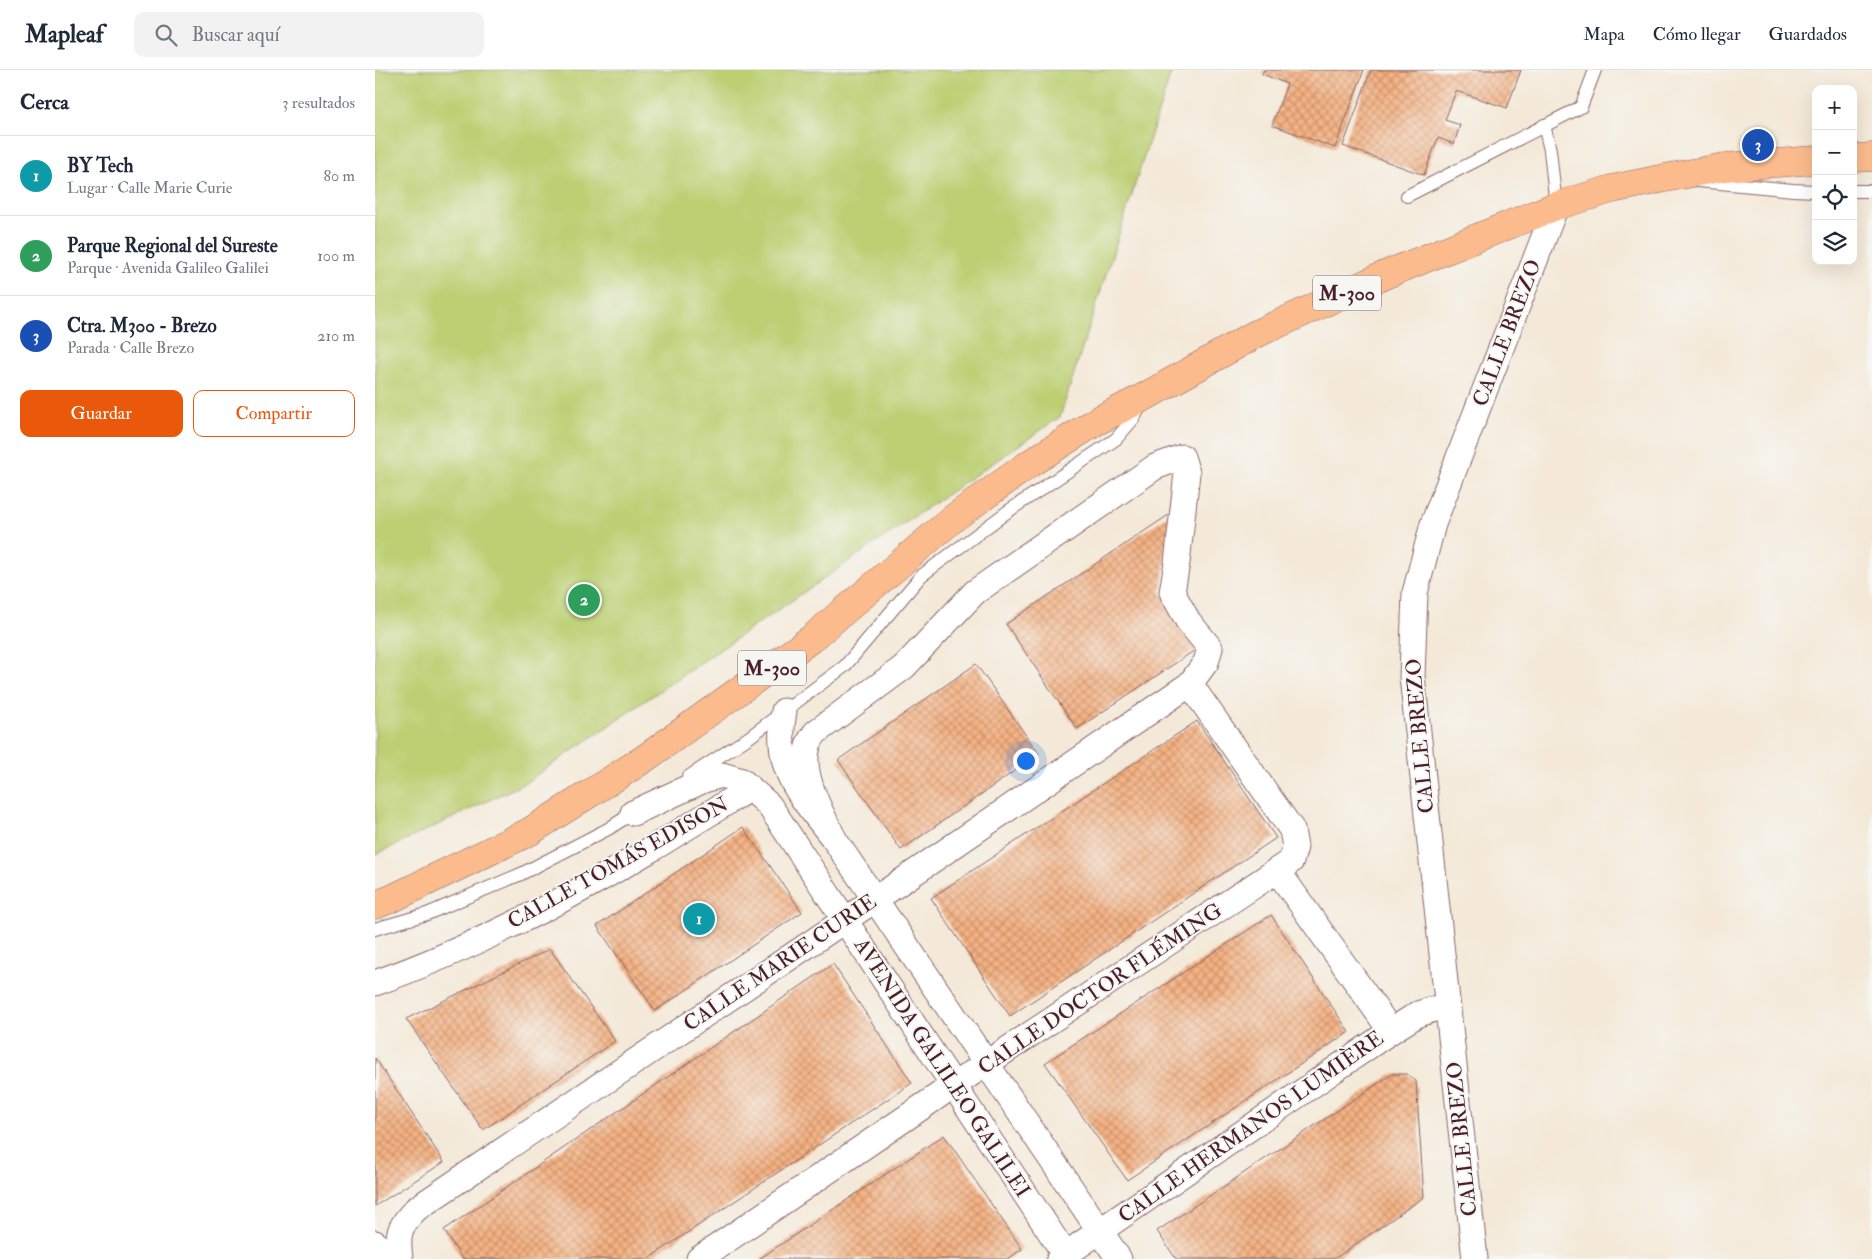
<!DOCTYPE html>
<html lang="es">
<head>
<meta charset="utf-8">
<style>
	body { margin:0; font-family:"IM FELL Double Pica",serif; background:#f2f2f3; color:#1f2937 }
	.controls { position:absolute; right:15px; top:15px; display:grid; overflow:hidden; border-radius:10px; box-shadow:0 5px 20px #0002 }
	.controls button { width:45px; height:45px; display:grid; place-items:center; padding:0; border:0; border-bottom:1px solid #e0e1e3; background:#fff; color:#1f2937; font:25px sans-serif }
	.you { position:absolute; left:650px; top:690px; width:18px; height:18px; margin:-12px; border:4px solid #fff; border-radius:50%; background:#1a73e8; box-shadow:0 0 0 8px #1a73e833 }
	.badge { display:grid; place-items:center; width:32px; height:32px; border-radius:50%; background:#ea580c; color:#fff; font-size:16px; font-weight:700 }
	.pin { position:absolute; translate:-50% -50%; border:2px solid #fff; box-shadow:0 1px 5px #0006 }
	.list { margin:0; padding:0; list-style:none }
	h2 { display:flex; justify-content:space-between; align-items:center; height:65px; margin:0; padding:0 20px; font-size:21px }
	h2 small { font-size:16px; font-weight:400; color:#747a83 }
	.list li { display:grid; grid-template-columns:32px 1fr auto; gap:15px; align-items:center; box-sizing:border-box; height:80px; padding:0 20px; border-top:1px solid #e0e1e3 }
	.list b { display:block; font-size:19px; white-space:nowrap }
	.list p { margin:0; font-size:16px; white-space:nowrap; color:#747a83 }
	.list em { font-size:16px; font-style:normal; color:#747a83 }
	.actions { display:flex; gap:10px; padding:15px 20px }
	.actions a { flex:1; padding:11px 0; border:1px solid #ea580c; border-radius:10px; text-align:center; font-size:18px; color:#ea580c }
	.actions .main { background:#ea580c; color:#fff }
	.icon { flex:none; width:28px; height:28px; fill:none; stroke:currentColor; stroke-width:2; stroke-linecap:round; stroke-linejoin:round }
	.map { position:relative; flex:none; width:1497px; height:1189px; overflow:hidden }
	header { display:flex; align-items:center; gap:30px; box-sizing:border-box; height:70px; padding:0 25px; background:#fff; border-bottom:1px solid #e0e1e3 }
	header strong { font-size:24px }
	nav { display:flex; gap:28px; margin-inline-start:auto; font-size:18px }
	.search { width:350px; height:45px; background:#f2f2f3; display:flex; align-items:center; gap:12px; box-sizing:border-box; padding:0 18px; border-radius:10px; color:#747a83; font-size:19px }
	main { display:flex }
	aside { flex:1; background:#fff }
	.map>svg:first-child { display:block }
	.green { fill:#bccf72; stroke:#83774e }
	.building { fill:url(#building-cross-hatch) }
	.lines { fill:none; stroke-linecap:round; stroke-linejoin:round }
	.lane-casing { stroke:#866668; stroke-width:14 }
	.street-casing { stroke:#866668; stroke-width:27 }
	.primary-casing { stroke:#866668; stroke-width:29 }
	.lane { stroke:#fff; stroke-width:12 }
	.street { stroke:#fff; stroke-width:25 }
	.primary { stroke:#fbbb8d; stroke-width:28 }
	.labels { text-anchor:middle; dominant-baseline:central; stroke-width:4; stroke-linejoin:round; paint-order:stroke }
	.shield { fill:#f6f6f2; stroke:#7e6067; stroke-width:1 }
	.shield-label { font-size:20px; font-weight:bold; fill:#4a1f2b }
	.street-label { font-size:21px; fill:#4a1f2b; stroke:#f6f6f2 }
</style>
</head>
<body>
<header>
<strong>Mapleaf</strong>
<div class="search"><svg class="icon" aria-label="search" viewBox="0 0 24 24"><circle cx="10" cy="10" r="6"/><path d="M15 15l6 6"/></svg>Buscar aquí</div>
<nav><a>Mapa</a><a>Cómo llegar</a><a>Guardados</a></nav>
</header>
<main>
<aside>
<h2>Cerca<small>3 resultados</small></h2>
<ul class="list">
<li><span class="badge" style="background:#0f9aa8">1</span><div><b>BY Tech</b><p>Lugar · Calle Marie Curie</p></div><em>80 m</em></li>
<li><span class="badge" style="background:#2e9e5b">2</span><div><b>Parque Regional del Sureste</b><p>Parque · Avenida Galileo Galilei</p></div><em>100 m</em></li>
<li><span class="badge" style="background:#1a4fb4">3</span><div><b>Ctra. M300 - Brezo</b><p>Parada · Calle Brezo</p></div><em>210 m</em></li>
</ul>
<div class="actions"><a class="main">Guardar</a><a>Compartir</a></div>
</aside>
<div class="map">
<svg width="1497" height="1189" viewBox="0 0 1497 1189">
	<defs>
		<pattern id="building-cross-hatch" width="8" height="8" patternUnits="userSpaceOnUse" patternTransform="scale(1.25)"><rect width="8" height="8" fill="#f5b283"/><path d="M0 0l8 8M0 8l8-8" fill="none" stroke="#c8906b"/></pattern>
	</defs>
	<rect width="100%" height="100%" fill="#f6f6f2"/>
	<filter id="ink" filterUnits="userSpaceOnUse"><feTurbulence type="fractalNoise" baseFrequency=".02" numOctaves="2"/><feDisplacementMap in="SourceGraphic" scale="10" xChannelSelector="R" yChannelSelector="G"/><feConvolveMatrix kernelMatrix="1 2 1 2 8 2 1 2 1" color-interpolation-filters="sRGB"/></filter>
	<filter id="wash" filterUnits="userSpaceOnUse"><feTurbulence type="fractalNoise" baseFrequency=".0096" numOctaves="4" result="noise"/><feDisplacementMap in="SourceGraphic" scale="20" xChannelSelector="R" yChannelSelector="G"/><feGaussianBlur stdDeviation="1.12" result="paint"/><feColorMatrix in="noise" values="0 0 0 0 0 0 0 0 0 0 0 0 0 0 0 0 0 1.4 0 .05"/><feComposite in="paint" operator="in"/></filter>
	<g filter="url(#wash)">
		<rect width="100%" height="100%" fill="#f4e9d8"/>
		<polygon class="green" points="0,0 797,0 685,347 150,713 0,785"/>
		<g id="blocks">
			<g class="building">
				<polygon points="889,0 989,0 960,78 897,55 912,14 887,4"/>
				<polygon points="996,0 1146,0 1132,38 1081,21 1070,50 1085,55 1079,74 1063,68 1049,105 968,76"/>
				<polygon points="795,444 786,523 823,578 702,659 631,554"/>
				<polygon points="601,594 664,684 526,780 463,690"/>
				<polygon points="822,651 901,768 635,946 556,828"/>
				<polygon points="368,757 427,842 280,941 222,856"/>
				<polygon points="896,845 974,962 752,1110 670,993"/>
				<polygon points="175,879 240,971 108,1060 31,949"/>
				<polygon points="458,894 537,1013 273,1189 87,1189 69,1160"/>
				<polygon points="0,988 69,1092 0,1136"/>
				<polygon points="1017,1004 1032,1004 1041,1011 1049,1127 959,1189 801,1189 782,1161"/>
				<polygon points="569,1065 647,1179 633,1189 384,1189"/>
			</g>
		</g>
	</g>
	<g filter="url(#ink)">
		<use href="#blocks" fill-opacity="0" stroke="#866668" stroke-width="1"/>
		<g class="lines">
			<defs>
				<g id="lane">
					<polyline points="1169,55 1175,80 1181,136"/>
					<polyline points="1323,111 1418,120 1441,121"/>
					<polyline points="1478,121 1497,121"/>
					<polyline points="1032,126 1206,37 1220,0"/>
					<polyline points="313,707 373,668 470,596 546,506 632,442 741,369 759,348 767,333"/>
					<polyline points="0,859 52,844 146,804 233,759 261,741"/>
				</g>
				<g id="street">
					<path d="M409,641C398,700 425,725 459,769L744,1189"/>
					<polyline points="258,743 329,710 347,705 367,711 394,735 693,1189"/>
					<polyline points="902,800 1016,961"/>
					<path d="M0,913C65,890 129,860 190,828C253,795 314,756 375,718"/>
					<polyline points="0,1173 19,1189"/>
					<path d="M25,1189C22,1165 23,1157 41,1139L470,850L815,614L831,592L835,578L813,551L797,522L802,493L812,403L807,387L780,397L600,522L529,597L441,662C438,666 434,671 433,676C424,704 447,744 459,769"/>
					<polyline points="324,1189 579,1015 916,791 920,777 917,760 815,614"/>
					<polyline points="684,1189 1016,961 1043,944 1072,935"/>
					<polyline points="1100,1189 1037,606 1040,523 1058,454 1181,136"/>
				</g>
				<g id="primary">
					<polyline points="1478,88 1497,87"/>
					<polyline points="0,835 16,829 154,762 269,689 436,569 580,447 654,394 722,351 771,326 881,264 1012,204 1181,136 1237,119 1290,108 1350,97 1441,90"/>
				</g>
			</defs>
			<use href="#lane" class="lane-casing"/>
			<use href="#street" class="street-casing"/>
			<use href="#primary" class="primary-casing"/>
			<use href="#lane" class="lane"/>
			<use href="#street" class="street"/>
			<use href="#primary" class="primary"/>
		</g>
	</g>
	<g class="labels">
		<g class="shield">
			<rect x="938" y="205.5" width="68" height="35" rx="4"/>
			<rect x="363" y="580.5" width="68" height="35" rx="4"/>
		</g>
		<g class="shield-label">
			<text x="972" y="223">M-300</text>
			<text x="397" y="598">M-300</text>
		</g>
		<g class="street-label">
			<text transform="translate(1132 263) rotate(-69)">CALLE BREZO</text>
			<text transform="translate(1045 666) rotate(-95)">CALLE BREZO</text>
			<text transform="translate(243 793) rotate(-29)">CALLE TOMÁS EDISON</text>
			<text transform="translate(405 893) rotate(-34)">CALLE MARIE CURIE</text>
			<text transform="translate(725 919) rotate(-34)">CALLE DOCTOR FLÉMING</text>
			<text transform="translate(567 998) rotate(57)">AVENIDA GALILEO GALILEI</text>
			<text transform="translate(876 1057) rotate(-35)">CALLE HERMANOS LUMIÈRE</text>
			<text transform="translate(1087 1069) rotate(-96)">CALLE BREZO</text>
		</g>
	</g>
</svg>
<div class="controls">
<button>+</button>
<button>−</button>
<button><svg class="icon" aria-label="locate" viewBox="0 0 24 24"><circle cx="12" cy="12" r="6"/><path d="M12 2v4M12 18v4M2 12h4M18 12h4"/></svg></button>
<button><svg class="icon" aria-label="layers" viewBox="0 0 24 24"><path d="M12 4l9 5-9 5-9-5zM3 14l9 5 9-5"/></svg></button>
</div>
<div class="you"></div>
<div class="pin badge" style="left:324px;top:849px;background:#0f9aa8">1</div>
<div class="pin badge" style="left:209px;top:530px;background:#2e9e5b">2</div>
<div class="pin badge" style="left:1383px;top:75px;background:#1a4fb4">3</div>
</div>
</main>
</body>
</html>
